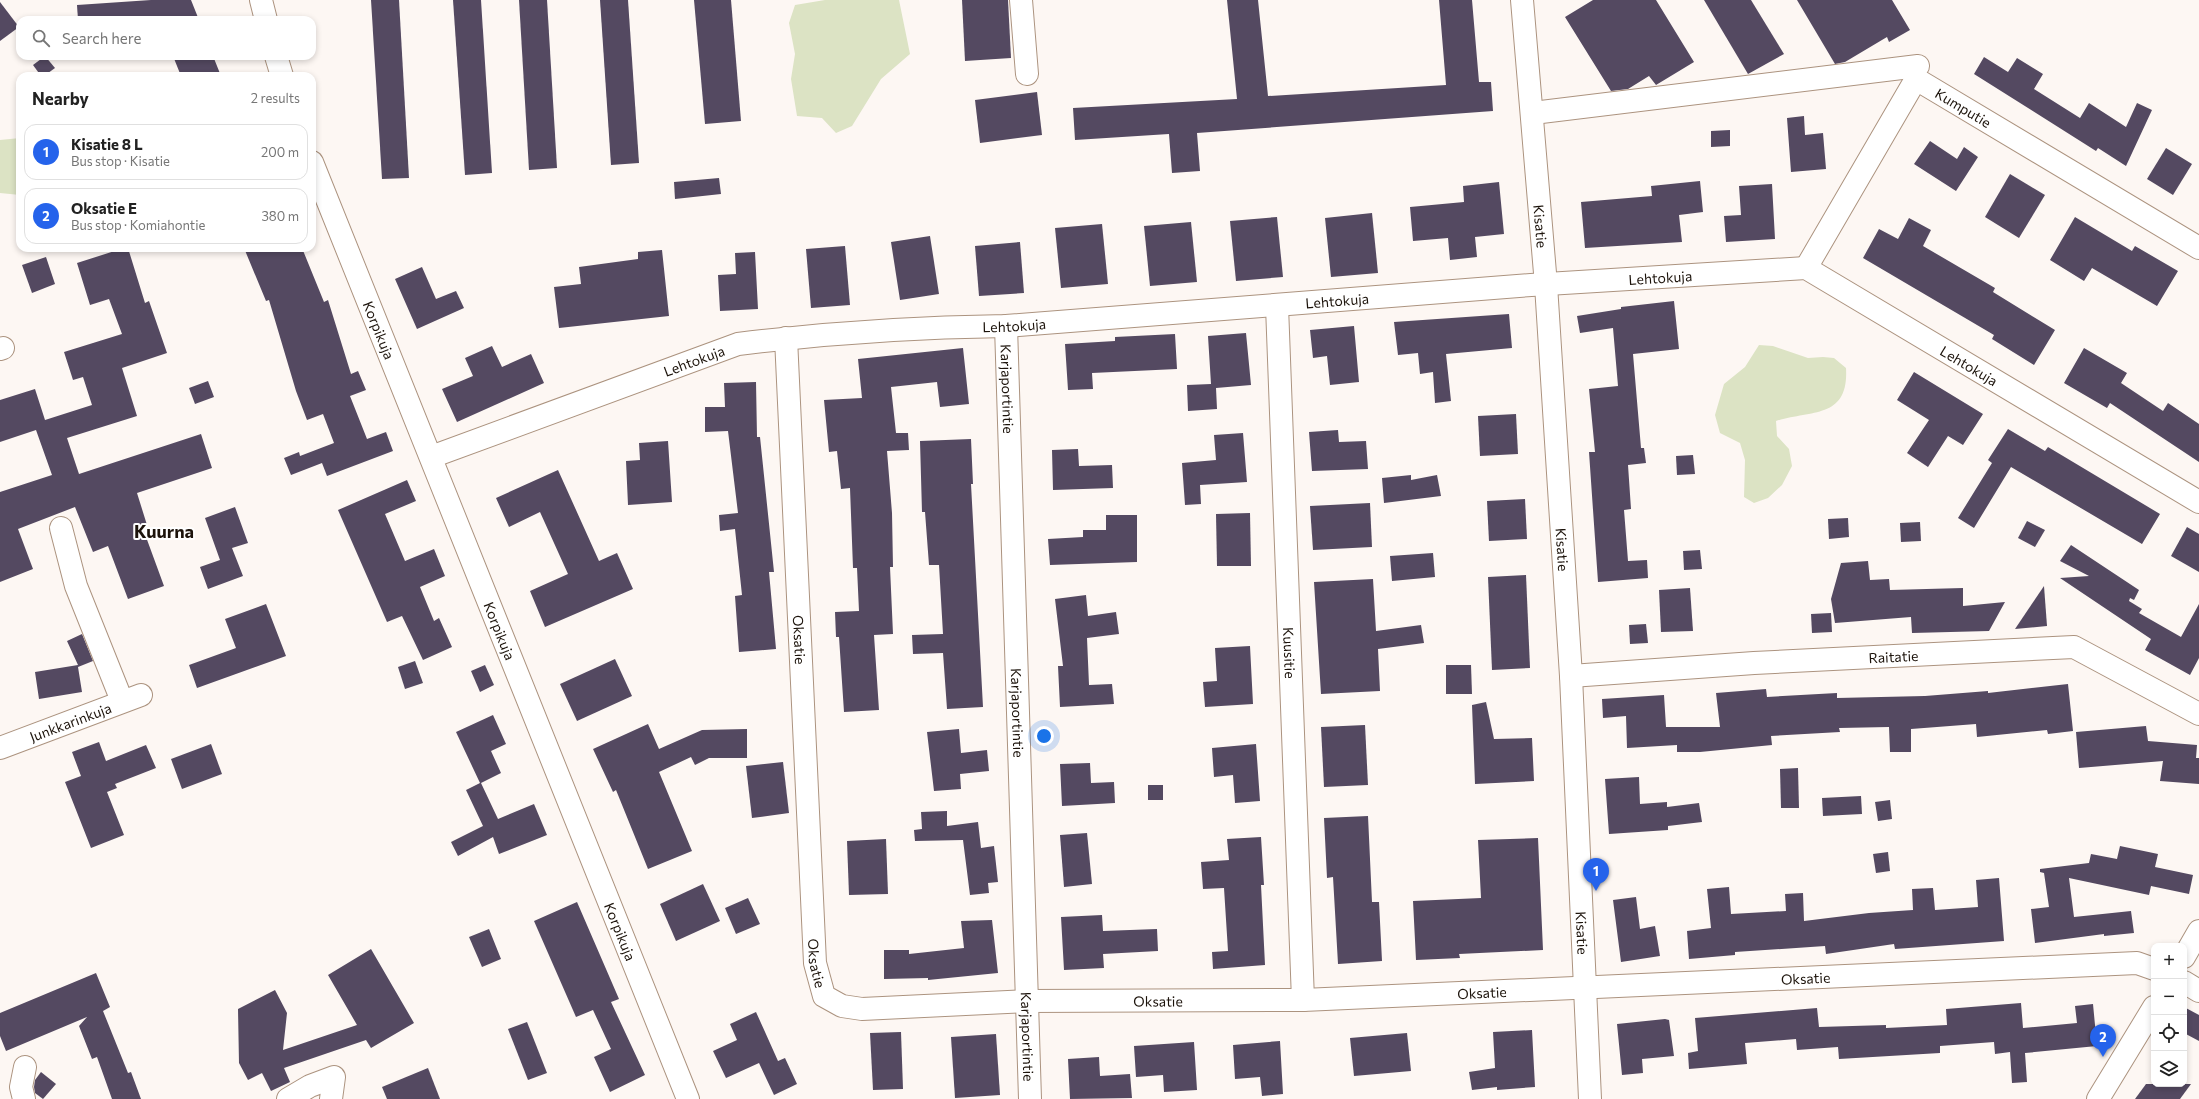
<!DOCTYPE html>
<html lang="en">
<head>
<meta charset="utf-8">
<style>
	body { margin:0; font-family:Commissioner,sans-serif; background:#f6f6f6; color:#222 }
	.controls { position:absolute; right:12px; bottom:12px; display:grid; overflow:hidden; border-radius:8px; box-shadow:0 2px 6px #0003 }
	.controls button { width:36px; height:36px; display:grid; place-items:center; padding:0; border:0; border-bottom:1px solid #e0e0e0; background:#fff; color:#222; font:20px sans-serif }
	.you { position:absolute; left:1044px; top:736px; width:14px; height:14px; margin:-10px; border:3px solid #fff; border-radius:50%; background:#1a73e8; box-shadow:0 0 0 6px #1a73e833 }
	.badge { display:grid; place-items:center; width:26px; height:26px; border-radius:50%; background:#2563eb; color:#fff; font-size:13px; font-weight:700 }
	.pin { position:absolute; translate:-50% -33px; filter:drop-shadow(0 1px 2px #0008) }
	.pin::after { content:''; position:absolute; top:21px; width:14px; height:12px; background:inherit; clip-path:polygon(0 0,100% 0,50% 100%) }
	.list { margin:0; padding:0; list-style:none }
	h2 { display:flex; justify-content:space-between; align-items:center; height:52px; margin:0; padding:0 16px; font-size:17px }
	h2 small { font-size:13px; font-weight:400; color:#767676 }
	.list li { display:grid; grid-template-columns:26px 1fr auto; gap:12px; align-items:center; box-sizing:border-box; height:56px; margin:0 8px 8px; padding:0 8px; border:1px solid #e0e0e0; border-radius:12px }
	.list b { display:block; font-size:15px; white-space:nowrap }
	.list p { margin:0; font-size:13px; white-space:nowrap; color:#767676 }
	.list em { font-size:13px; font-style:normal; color:#767676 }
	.icon { flex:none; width:22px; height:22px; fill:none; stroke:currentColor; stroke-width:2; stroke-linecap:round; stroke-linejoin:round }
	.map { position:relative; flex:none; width:2199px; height:1099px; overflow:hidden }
	.search { position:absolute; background:#fff; box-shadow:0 2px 6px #0003; left:16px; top:16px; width:300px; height:44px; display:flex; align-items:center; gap:10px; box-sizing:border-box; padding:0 14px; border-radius:12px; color:#767676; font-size:15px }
	.panel { position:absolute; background:#fff; box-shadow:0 2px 6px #0003; left:16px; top:72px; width:300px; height:180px; border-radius:12px }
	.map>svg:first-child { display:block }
	.green { fill:#dce3c4 }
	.building { fill:#544961 }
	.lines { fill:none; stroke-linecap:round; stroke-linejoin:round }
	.minor-casing { stroke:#ac937f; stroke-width:24 }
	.minor { stroke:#fff; stroke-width:22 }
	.labels { text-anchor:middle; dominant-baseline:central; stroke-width:4; stroke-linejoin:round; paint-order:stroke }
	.street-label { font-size:14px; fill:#1c130b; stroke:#fff }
	.district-label { font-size:18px; font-weight:bold; fill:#1c130b; stroke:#fff }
</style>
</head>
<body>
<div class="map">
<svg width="2199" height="1099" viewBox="0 0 2199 1099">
	<rect width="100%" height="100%" fill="#fdf7f3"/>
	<g class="green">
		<polygon points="825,0 899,0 910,54 881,79 852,126 836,133 822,118 797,116 791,79 795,54 789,23 795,5"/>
		<polygon points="20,138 20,195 0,193 0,140"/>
		<path d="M1759,345L1773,346L1808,358L1823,357L1834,358L1846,368C1849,419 1812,410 1776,421L1777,436L1789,449L1792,466L1782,485L1768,498L1754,503L1744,497L1745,460L1740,443L1720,433L1715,415L1724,384L1745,367Z"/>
	</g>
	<g class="building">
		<polygon points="151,0 191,0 199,20 78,20 77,5"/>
		<polygon points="371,0 399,0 409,178 382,179"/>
		<polygon points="453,0 481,0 492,173 465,175"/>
		<polygon points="519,0 547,0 557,168 529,170"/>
		<polygon points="600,0 628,0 639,163 611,165"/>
		<polygon points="694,0 731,0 741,121 705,124"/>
		<polygon points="962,0 1008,0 1011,58 965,61"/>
		<polygon points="1227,0 1258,0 1268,96 1446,85 1439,0 1472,0 1479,82 1491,82 1493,111 1197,133 1200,171 1172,173 1169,134 1075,140 1073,108 1237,99"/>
		<polygon points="1593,0 1656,0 1694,62 1656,85 1649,76 1628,89 1611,91 1565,17"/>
		<polygon points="1704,0 1751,0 1784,54 1748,74"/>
		<polygon points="1797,0 1892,0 1910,30 1889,42 1887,37 1845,62 1835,64"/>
		<polygon points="0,2 19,27 0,41"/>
		<polygon points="45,56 55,68 44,76 41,76 33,65"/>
		<polygon points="173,56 213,56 221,76 181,76"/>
		<polygon points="1984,57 2008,72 2017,58 2043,74 2034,89 2080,118 2089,103 2126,127 2137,103 2152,110 2126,166 2098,148 2096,151 1974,74"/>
		<polygon points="1037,92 1042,135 980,143 975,100"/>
		<polygon points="1804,116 1805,135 1823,133 1826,169 1791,172 1787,118"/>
		<polygon points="1730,130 1730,146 1711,147 1711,131"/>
		<polygon points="1930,141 1957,159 1964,147 1978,157 1956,191 1914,164"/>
		<polygon points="2166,148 2192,164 2173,195 2147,179"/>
		<polygon points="2010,174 2045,195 2019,238 1985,217"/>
		<polygon points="719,178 721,194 675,199 674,182"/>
		<polygon points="1700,181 1703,212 1679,215 1682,242 1585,248 1581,202 1652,196 1651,186"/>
		<polygon points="1499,182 1504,234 1475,237 1477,257 1450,260 1448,238 1413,241 1410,207 1464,202 1463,186"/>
		<polygon points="1772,184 1775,239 1726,242 1724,216 1741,215 1739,186"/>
		<polygon points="1372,213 1378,273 1331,277 1325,218"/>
		<polygon points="1277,217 1283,277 1236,281 1230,221"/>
		<polygon points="2075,217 2132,251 2135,246 2178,271 2157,306 2092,268 2084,281 2050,260"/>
		<polygon points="1909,218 1931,230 1923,246 1995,288 1993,292 2055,330 2034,365 1992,339 1994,335 1863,258 1879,229 1898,239"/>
		<polygon points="1191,222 1197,282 1150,286 1144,226"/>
		<polygon points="1102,224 1108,284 1061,288 1055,228"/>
		<polygon points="930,236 939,294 900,300 891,242"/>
		<polygon points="1020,242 1024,293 979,296 975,246"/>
		<polygon points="845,246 850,305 811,308 806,249"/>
		<polygon points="124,248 128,248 145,303 149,301 167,353 122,368 137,416 67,438 79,474 201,434 212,468 137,493 147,525 142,526 164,586 128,599 108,546 93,552 75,507 18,529 33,569 0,582 0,492 52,475 36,430 0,442 0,400 35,389 45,420 92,405 83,377 73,380 64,352 122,334 109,299 90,305 77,263"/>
		<polygon points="244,248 302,248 324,302 328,300 351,374 358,371 366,390 350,396 367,439 386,432 393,451 327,476 322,463 291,475 284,458 299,452 300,456 334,443 323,414 307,420 296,391 269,300 266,301"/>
		<polygon points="662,250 669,316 559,328 554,287 581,284 579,267 638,259 638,252"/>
		<polygon points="755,252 758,309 720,311 718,275 736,274 735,253"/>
		<polygon points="46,257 55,284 32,293 22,265"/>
		<polygon points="422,267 436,299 456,291 464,308 417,329 395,279"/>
		<polygon points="1674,301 1679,349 1633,354 1641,448 1644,448 1646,463 1628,465 1631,509 1624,510 1628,561 1647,560 1648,578 1598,582 1589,452 1595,452 1589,389 1618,386 1613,328 1580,333 1577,316 1621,309 1621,307"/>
		<polygon points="1509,314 1512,348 1446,354 1451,401 1435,403 1433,372 1420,374 1418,353 1398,355 1394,322"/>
		<polygon points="1354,326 1359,382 1330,385 1327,356 1313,358 1310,330"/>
		<polygon points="1246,333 1251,385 1216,388 1217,409 1188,411 1187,385 1211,384 1208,336"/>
		<polygon points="1175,334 1177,369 1092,373 1093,389 1068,390 1065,344 1115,341 1115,337"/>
		<polygon points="492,346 502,367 531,354 544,383 457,422 442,389 473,376 465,358"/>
		<polygon points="963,348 969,404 940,407 937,382 891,387 896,433 908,433 909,450 887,451 892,513 893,567 890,567 893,634 874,635 879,710 844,712 839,637 836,637 835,612 859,611 857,568 853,568 850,488 841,489 837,451 829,452 824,400 862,398 858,359"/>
		<polygon points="2084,348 2127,373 2121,383 2163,411 2168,403 2199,424 2199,462 2110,403 2107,408 2064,383"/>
		<polygon points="1914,372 1983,414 1963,445 1948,436 1928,467 1907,453 1929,420 1897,400"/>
		<polygon points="208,381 214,397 195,404 189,388"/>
		<polygon points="756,382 757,437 760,437 774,572 769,572 776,649 739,652 735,596 742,595 735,529 720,531 719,515 738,513 728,431 705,432 705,407 725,407 724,383"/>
		<polygon points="1516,414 1518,454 1480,456 1478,416"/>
		<polygon points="2008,429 2045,451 2048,447 2160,514 2142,544 2011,467 1974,528 1958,518 1992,463 1988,460"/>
		<polygon points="1338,430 1339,442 1366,441 1368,469 1312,471 1309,432"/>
		<polygon points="1243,433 1247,482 1200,485 1201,504 1185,505 1182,463 1216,460 1214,435"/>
		<polygon points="971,439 973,484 971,484 983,707 947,709 943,653 913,654 912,635 943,634 939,565 929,565 925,512 922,512 920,441"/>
		<polygon points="668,441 672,502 628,505 626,461 640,460 639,443"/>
		<polygon points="1078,449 1079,466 1112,465 1113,488 1053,490 1052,450"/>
		<polygon points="1693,455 1695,474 1677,475 1676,456"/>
		<polygon points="558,470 599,561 617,553 633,589 545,627 530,591 568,574 540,512 509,527 496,498"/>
		<polygon points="1411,475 1411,480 1437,475 1441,496 1384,503 1382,478"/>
		<polygon points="407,480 416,501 385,514 405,561 434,549 445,576 420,587 434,621 439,618 452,647 423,660 402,616 387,622 338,510"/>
		<polygon points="1525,499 1527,539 1489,541 1487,501"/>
		<polygon points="1370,503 1372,547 1313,550 1310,506"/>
		<polygon points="235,507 248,543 232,548 243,576 208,589 200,567 220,560 205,518"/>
		<polygon points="1250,513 1251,566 1217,566 1216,514"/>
		<polygon points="1106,515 1137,515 1137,562 1050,565 1048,539 1083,537 1083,530 1106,530"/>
		<polygon points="1848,518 1849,537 1829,539 1828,519"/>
		<polygon points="2027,521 2045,530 2035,547 2018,538"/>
		<polygon points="1920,522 1921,541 1901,542 1900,523"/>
		<polygon points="2187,527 2199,534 2199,572 2171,556"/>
		<polygon points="2071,545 2139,590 2134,600 2130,598 2129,601 2142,609 2139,613 2181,637 2199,604 2199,658 2190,675 2145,650 2151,639 2060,578 2089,576 2060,561"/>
		<polygon points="1700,550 1702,569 1684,570 1683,551"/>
		<polygon points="1433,553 1435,577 1392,581 1390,556"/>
		<polygon points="1868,561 1870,580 1889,579 1890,590 1963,588 1963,606 2005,602 1989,631 1912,633 1911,617 1835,623 1831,599 1841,563"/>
		<polygon points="1526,575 1530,668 1492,670 1488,577"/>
		<polygon points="1373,579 1376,631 1421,625 1424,643 1378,649 1380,691 1321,694 1314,582"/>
		<polygon points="2044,586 2047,626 2015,629"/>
		<polygon points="1690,588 1693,631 1661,632 1659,590"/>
		<polygon points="1086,595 1088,616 1116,612 1119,634 1087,638 1089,685 1112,684 1114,704 1060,707 1058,666 1063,666 1055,599"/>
		<polygon points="266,604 286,656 197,688 189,665 236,648 225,619"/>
		<polygon points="1831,613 1832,632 1812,633 1811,614"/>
		<polygon points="1646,624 1648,643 1630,644 1629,625"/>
		<polygon points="82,634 93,661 78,667 82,692 39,699 35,672 78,665 67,641"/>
		<polygon points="1250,646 1253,704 1205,707 1203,682 1217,681 1215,648"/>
		<polygon points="615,659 632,696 577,721 560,684"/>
		<polygon points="415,661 423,683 405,689 398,667"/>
		<polygon points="485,665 494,685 480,692 471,671"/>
		<polygon points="1446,665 1471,665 1472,694 1446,694"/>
		<polygon points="2068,684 2073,731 2048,734 2047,730 1977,737 1976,724 1911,729 1911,752 1890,752 1889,727 1839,728 1840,732 1771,736 1772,745 1700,752 1677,752 1677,745 1627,748 1626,716 1603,718 1602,699 1664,695 1666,727 1720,727 1716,693 1766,689 1767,697 1837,693 1837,698 1925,696 1988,691 1988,693"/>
		<polygon points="1486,702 1494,739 1532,738 1534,781 1475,784 1472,705"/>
		<polygon points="493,715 506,744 491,751 501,773 481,783 498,819 534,804 547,835 499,854 493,837 458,856 451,842 483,826 466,790 480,783 456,732"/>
		<polygon points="648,724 659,749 702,730 747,729 747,758 709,758 695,765 691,757 659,772 692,851 648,869 616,790 613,792 593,749"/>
		<polygon points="1365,725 1368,785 1324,787 1321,727"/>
		<polygon points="2146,726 2148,741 2197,745 2196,758 2199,758 2199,784 2160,781 2163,761 2079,768 2076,732"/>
		<polygon points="959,729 961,753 987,750 989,771 960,774 961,789 934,791 927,732"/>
		<polygon points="99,742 106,761 146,745 156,768 115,784 117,788 107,792 124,835 91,848 65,782 81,776 72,752"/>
		<polygon points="211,744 222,774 182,789 171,759"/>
		<polygon points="1256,744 1260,801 1235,803 1233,775 1214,777 1212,748"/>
		<polygon points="783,762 789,813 752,818 746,766"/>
		<polygon points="1090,763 1091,783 1114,782 1115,803 1062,806 1060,764"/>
		<polygon points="1798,768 1799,808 1781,808 1780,769"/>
		<polygon points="1639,777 1640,804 1667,802 1667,807 1699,803 1702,822 1668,826 1668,830 1609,834 1605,779"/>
		<rect x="1148" y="785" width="15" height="15"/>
		<polygon points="1861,796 1862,814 1823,816 1822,798"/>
		<polygon points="1890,800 1892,819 1878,821 1875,802"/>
		<polygon points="947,811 947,826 978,822 981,848 994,846 998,882 988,883 989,893 970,895 963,840 915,841 914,830 922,829 921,812"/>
		<polygon points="1368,816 1372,902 1379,902 1382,961 1338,964 1333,877 1327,878 1324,818"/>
		<polygon points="1087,833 1092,884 1064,887 1060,835"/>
		<polygon points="1261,837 1264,885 1261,885 1265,965 1213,969 1212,952 1228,951 1224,888 1203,889 1201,862 1229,860 1227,839"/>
		<polygon points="1538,838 1543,950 1459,954 1460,958 1416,960 1413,901 1481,898 1478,840"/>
		<polygon points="886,839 888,894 849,895 847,841"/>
		<polygon points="2120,846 2158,854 2155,867 2193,875 2189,894 2151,886 2149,895 2069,878 2074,917 2131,911 2134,933 2104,936 2104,934 2035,943 2031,909 2049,907 2044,873 2040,872 2040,869 2089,863 2091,854 2117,859"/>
		<polygon points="1888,852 1890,871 1876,873 1873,854"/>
		<polygon points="1999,878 2004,941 1895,949 1894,944 1826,954 1825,946 1735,952 1735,955 1689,959 1687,931 1711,928 1707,889 1729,887 1731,914 1786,911 1785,894 1803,893 1804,921 1869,913 1913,910 1912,889 1933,888 1935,910 1978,907 1976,880"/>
		<polygon points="703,884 720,921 676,941 660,904"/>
		<polygon points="1636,897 1640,929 1655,926 1660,956 1621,962 1613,900"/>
		<polygon points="748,898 760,924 736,934 725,908"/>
		<polygon points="577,902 619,999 611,1002 645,1075 610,1092 594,1057 611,1049 593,1010 576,1017 534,921"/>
		<polygon points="1102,915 1103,931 1157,929 1158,951 1103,954 1104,968 1064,970 1061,917"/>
		<polygon points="992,920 998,973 928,980 928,978 884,979 884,950 909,950 909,954 964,948 961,921"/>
		<polygon points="489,929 501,959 482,967 469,937"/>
		<polygon points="371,949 414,1023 371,1048 366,1040 284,1068 290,1082 271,1091 262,1073 248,1080 239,1063 238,1009 275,990 287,1013 283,1050 357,1025 328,975"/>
		<polygon points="96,973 110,1007 103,1011 128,1073 131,1072 141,1099 112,1099 97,1057 92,1059 79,1026 87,1017 6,1051 0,1036 0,1013"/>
		<polygon points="2021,1003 2023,1028 2077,1023 2075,1006 2093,1004 2097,1046 2025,1053 2027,1082 2012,1083 2010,1052 1995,1054 1994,1042 1940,1046 1940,1053 1839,1059 1838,1047 1797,1050 1796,1039 1745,1043 1747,1064 1689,1069 1688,1053 1698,1051 1695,1018 1817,1008 1819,1027 1886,1025 1886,1028 1947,1025 1946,1009"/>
		<polygon points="2184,1007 2199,1015 2199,1041 2184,1033"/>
		<polygon points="756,1012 778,1061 785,1058 797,1084 774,1095 759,1063 726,1078 713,1051 737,1040 730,1024"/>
		<polygon points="1665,1019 1669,1020 1674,1056 1642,1059 1643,1073 1622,1075 1617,1024"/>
		<polygon points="527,1022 547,1073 528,1080 508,1029"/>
		<polygon points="1532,1030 1535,1087 1497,1090 1497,1087 1472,1090 1469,1072 1495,1068 1493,1032"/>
		<polygon points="901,1032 903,1089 873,1090 870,1033"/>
		<polygon points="1407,1033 1411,1071 1354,1076 1350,1038"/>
		<polygon points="996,1034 1000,1095 955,1098 951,1037"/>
		<polygon points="1280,1041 1283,1094 1262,1096 1260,1077 1235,1079 1233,1045"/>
		<polygon points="1194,1042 1197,1090 1164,1092 1163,1075 1136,1077 1134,1046"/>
		<polygon points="1099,1057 1100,1076 1130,1074 1132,1098 1070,1099 1068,1059"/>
		<polygon points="428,1068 440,1099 387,1099 382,1087"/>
		<polygon points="41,1072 56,1084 43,1099 35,1093 34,1087 35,1080"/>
		<polygon points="2146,1084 2191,1084 2180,1099 2135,1099"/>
	</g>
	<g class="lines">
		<defs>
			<g id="minor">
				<polyline points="261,0 266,20"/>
				<polyline points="1021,0 1027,74"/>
				<path id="s1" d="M1522,0L1546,285L1571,676L1590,1099"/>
				<polyline points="276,56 282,76"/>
				<polyline points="1533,113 1918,66"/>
				<path id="s2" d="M312,162L688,1099"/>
				<path id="s3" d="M1806,268L1916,79L2199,248"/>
				<path id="s4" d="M1277,306L1303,1000"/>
				<path id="s5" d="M1006,326L1030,1099"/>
				<path id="s6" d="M786,338L815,963L824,996L842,1006L862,1009L1027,1001L1303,1000L2137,963L2154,969"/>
				<polyline points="0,349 3,348"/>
				<path id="s7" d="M431,457L738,344C827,333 917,327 1006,326L1531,285L1806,268L2199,502"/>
				<polyline points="61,528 76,586 122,701"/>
				<path id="s8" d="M1571,676L1754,663L2074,647L2199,714"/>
				<path id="s9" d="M0,748L141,695"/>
				<polyline points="2184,957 2199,931"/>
				<polyline points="2184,982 2199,991"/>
				<polyline points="24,1099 21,1087 25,1067"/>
				<polyline points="288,1099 310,1086 334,1077 331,1099"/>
				<polyline points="2098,1099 2154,1007"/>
			</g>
		</defs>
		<use href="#minor" class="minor-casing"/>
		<use href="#minor" class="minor"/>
	</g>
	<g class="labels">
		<g class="street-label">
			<text stroke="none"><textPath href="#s3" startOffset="274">Kumputie</textPath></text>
			<text stroke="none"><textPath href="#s1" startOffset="227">Kisatie</textPath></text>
			<text stroke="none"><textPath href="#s7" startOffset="1252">Lehtokuja</textPath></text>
			<text stroke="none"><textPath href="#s7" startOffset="928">Lehtokuja</textPath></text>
			<text stroke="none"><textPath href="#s7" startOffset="604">Lehtokuja</textPath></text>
			<text stroke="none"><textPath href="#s2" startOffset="181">Korpikuja</textPath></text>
			<text stroke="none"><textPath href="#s7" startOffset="280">Lehtokuja</textPath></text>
			<text stroke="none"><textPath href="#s7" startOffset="1588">Lehtokuja</textPath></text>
			<text stroke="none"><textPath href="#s5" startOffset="63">Karjaportintie</textPath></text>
			<text stroke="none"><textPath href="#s1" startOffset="551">Kisatie</textPath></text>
			<text stroke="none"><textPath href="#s2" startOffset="505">Korpikuja</textPath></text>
			<text stroke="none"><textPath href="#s6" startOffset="302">Oksatie</textPath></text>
			<text stroke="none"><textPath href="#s4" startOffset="347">Kuusitie</textPath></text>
			<text stroke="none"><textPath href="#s8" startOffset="323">Raitatie</textPath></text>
			<text stroke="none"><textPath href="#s5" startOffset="387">Karjaportintie</textPath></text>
			<text stroke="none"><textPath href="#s9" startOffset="75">Junkkarinkuja</textPath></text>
			<text stroke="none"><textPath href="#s2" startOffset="829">Korpikuja</textPath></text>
			<text stroke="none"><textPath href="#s1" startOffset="935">Kisatie</textPath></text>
			<text stroke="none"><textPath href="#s6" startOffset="626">Oksatie</textPath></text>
			<text stroke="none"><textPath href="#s6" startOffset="1645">Oksatie</textPath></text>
			<text stroke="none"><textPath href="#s6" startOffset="1321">Oksatie</textPath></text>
			<text stroke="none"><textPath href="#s6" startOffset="997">Oksatie</textPath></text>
			<text stroke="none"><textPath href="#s5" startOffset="711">Karjaportintie</textPath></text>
		</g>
		<g class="district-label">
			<text x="164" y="531">Kuurna</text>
		</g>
	</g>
</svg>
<div class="controls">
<button>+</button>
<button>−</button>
<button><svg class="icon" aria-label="locate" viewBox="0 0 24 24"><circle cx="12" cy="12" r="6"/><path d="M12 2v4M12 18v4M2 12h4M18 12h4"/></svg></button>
<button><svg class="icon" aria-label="layers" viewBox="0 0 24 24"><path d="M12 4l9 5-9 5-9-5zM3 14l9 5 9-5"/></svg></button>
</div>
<div class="you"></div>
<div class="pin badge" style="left:1596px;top:891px">1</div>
<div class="pin badge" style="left:2103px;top:1057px">2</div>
<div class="search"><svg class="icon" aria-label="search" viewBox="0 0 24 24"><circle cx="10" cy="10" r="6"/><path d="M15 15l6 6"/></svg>Search here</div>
<section class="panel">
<h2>Nearby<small>2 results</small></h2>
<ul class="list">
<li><span class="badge">1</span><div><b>Kisatie 8 L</b><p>Bus stop · Kisatie</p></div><em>200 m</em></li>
<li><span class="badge">2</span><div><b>Oksatie E</b><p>Bus stop · Komiahontie</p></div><em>380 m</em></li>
</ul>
</section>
</div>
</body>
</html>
